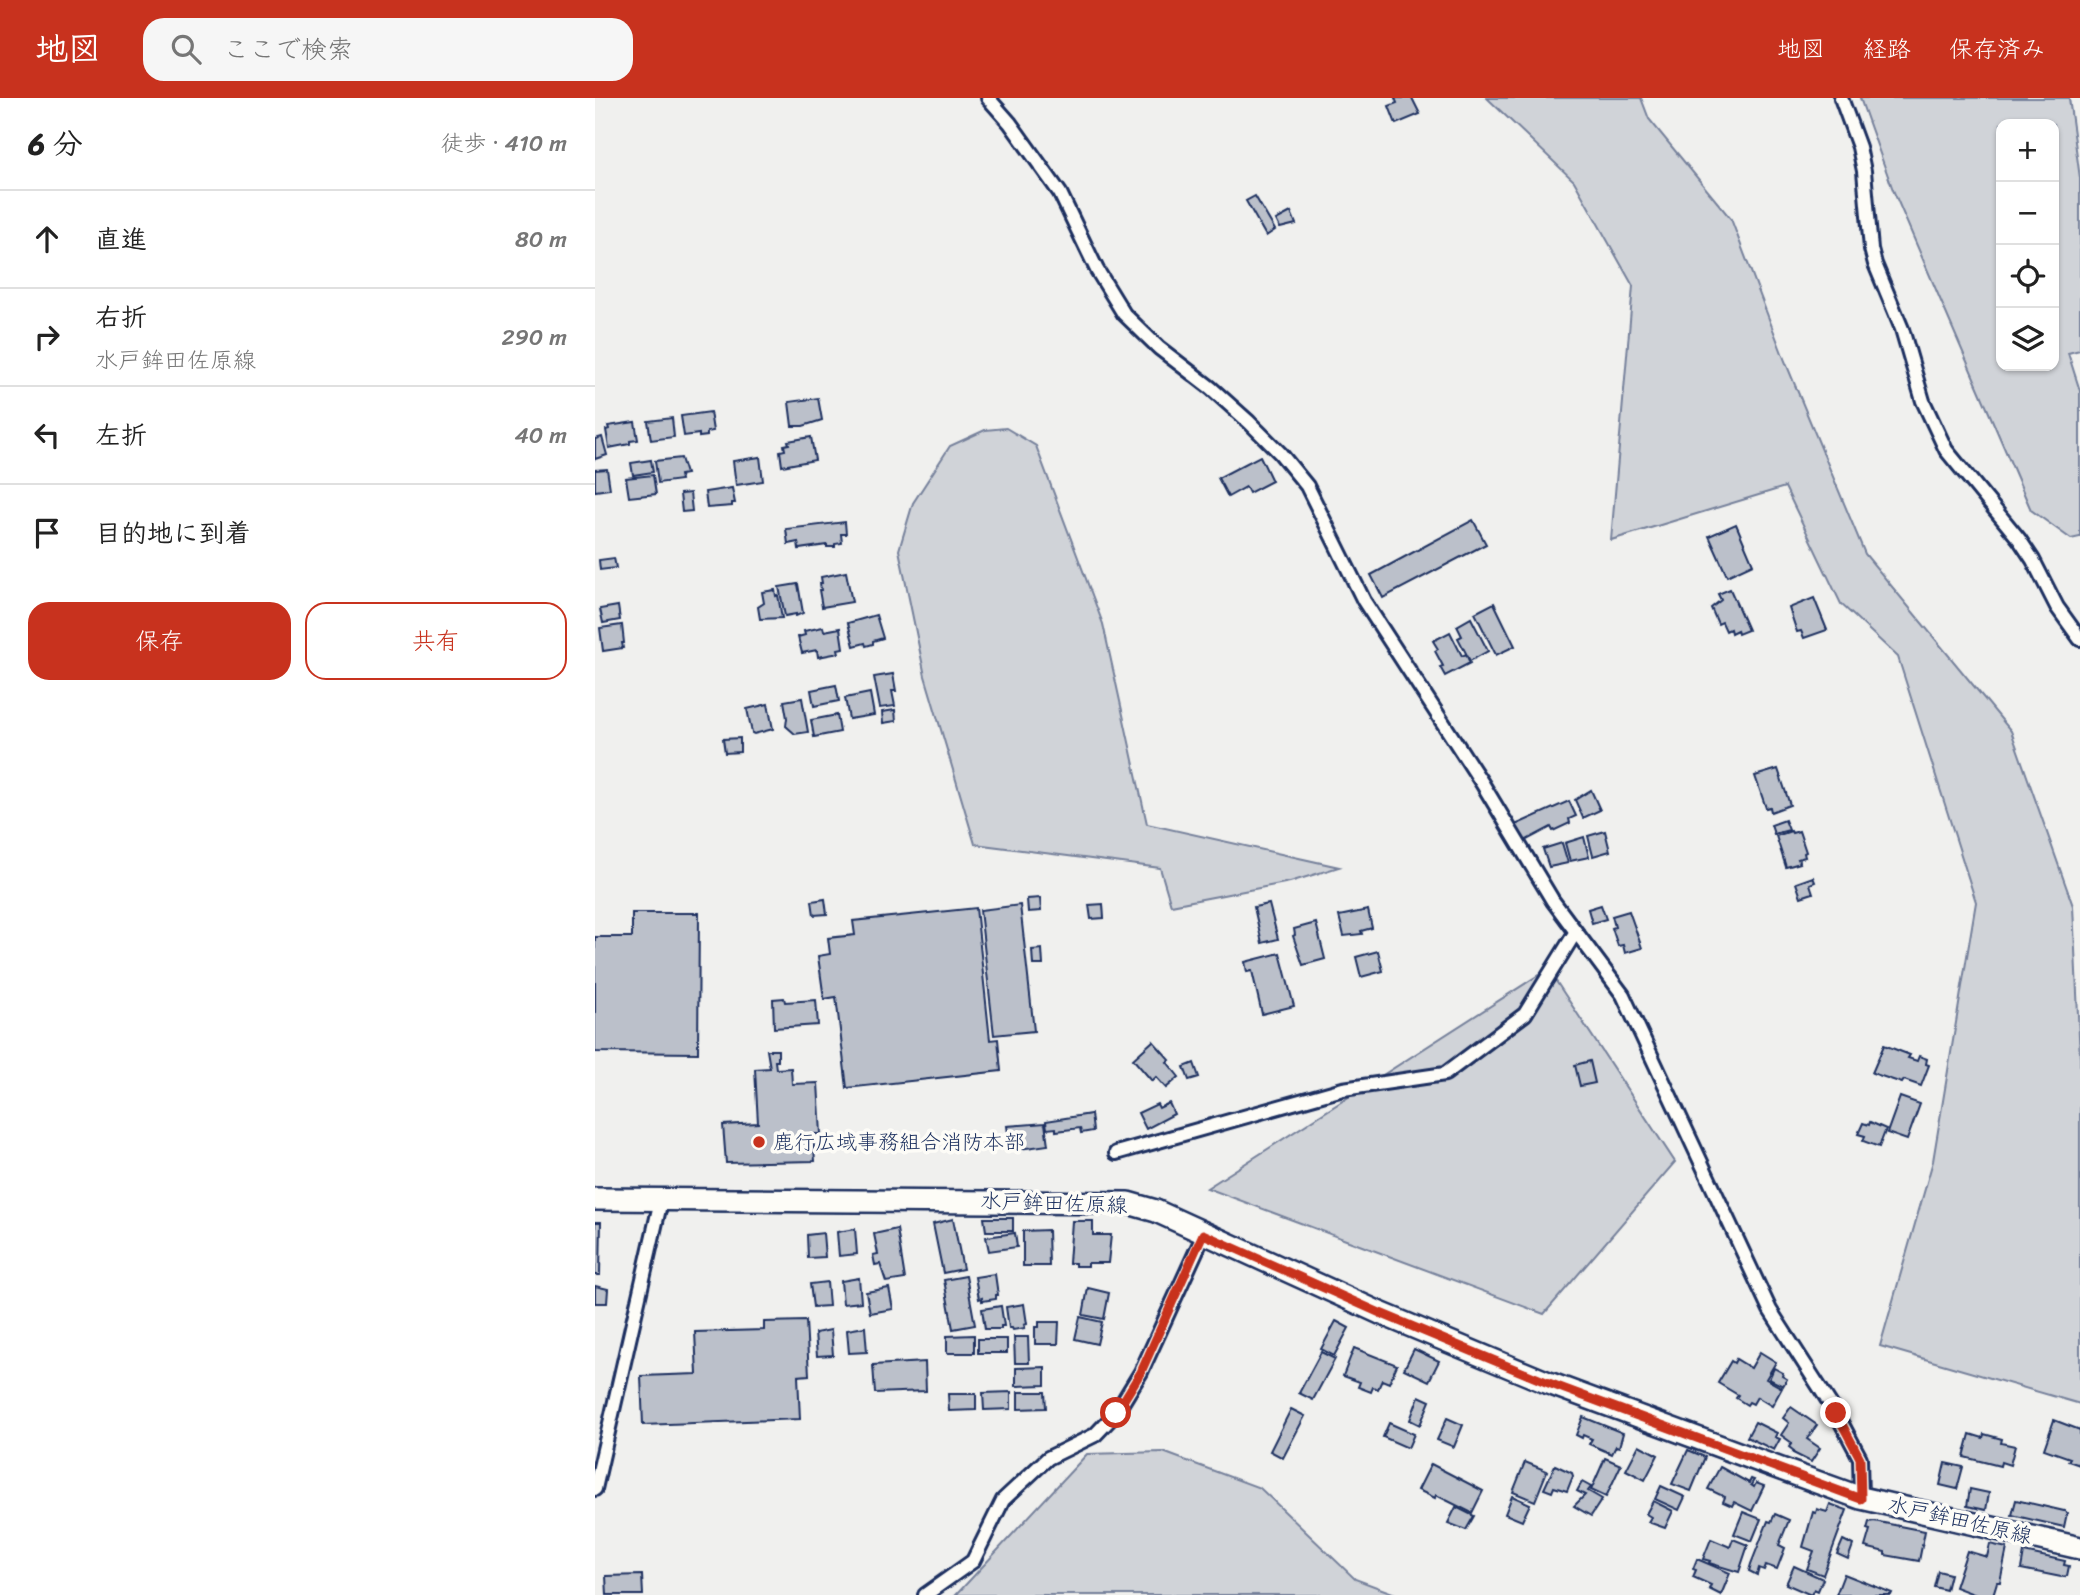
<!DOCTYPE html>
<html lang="ja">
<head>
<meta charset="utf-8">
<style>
	body { margin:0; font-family:Sriracha,"Klee One",sans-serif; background:#f6f6f6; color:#222 }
	.controls { position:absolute; right:21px; top:21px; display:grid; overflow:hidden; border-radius:14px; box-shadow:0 2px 5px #0004 }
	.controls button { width:63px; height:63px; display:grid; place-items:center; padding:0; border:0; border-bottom:2px solid #e0e0e0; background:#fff; color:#222; font:35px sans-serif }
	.stop { position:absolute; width:21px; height:21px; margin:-16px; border:5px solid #c8321e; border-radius:50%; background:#fff }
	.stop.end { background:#c8321e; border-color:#fff; box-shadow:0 2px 7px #0008 }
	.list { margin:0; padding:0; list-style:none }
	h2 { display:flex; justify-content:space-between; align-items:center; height:91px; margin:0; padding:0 28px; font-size:30px }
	h2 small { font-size:23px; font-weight:400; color:#767676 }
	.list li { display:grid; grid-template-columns:46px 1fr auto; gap:21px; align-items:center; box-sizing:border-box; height:98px; padding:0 28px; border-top:2px solid #e0e0e0 }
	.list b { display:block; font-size:26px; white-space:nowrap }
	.list p { margin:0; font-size:23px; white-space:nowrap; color:#767676 }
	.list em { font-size:23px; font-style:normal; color:#767676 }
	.actions { display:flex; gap:14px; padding:21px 28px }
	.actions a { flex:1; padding:16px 0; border:2px solid #c8321e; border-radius:21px; text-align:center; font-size:24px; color:#c8321e }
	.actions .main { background:#c8321e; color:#fff }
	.icon { flex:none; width:38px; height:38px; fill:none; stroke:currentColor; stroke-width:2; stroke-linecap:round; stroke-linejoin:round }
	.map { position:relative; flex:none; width:1485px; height:1497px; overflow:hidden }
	header { display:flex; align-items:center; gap:42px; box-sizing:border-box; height:98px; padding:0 35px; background:#c8321e; color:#fff }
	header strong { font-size:33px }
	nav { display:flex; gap:38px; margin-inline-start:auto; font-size:24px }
	.search { width:490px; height:63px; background:#f6f6f6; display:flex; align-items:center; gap:18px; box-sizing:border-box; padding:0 24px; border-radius:21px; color:#767676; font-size:26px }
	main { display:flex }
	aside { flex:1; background:#fff }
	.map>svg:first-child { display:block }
	.green { fill:#d0d3d8; stroke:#76819b; stroke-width:2; fill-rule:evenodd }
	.building { fill:#bbc0ca; stroke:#1b2f5e; stroke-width:2 }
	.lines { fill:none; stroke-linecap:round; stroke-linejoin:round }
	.street-casing { stroke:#1b2f5e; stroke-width:18 }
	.primary-casing { stroke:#1b2f5e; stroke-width:26 }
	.street { stroke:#fdfcf7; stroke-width:12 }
	.primary { stroke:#fdfcf7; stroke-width:21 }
	.route { stroke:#c8321e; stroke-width:9 }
	.poi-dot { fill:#c8321e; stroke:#fdfcf7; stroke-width:2.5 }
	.labels { text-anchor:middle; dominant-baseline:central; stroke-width:7; stroke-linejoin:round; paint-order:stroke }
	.poi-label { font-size:21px; fill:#1b2f5e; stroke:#fdfcf7; text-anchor:start }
	.street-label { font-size:21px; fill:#1b2f5e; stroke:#fdfcf7 }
</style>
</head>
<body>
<header>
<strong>地図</strong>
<div class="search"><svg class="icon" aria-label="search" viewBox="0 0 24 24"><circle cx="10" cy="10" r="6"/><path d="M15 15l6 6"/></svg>ここで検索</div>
<nav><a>地図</a><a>経路</a><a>保存済み</a></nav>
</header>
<main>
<aside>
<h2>6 分<small>徒歩 · 410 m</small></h2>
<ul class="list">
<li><svg class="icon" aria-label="ahead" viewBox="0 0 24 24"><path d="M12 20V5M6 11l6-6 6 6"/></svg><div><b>直進</b></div><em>80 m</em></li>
<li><svg class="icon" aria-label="right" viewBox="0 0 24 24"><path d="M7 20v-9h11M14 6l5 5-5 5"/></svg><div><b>右折</b><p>水戸鉾田佐原線</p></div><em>290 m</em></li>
<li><svg class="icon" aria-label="left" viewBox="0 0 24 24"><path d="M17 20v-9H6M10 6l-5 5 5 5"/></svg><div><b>左折</b></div><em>40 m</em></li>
<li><svg class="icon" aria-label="arrive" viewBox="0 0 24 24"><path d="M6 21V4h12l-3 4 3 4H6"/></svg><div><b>目的地に到着</b></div></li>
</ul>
<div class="actions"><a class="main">保存</a><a>共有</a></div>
</aside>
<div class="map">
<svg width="1485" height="1497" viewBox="0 0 1485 1497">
	<rect width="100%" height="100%" fill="#f0f0ee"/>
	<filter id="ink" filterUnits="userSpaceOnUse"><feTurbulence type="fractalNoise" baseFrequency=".0143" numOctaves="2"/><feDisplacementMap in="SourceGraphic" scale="14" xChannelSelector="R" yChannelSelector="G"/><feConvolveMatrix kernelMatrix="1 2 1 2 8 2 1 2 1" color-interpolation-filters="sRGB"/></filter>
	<g filter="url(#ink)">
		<g class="green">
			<polygon points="892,0 1046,0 1054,21 1136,121 1190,263 1270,456 1416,633 1478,808 1485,960 1485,1306 1285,1248 1338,1063 1381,804 1303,559 1246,506 1190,389 1016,442 1038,188 979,83"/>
			<path d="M1265,0H1474L1485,80V252L1473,255L1485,293V439L1476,441L1436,412L1298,92ZM1406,26H1459V268H1406Z"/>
			<polygon points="411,330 441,348 508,526 552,726 744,769 695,784 576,807 565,770 380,746 330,578 304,452 318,405 355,348 390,332"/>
			<polygon points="953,871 1080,1064 949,1216 612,1090"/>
			<polygon points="568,1354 665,1390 760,1481 803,1497 361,1497 492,1356"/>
		</g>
		<g class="building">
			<polygon points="800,0 817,0 825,16 801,26 794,8 802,5"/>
			<polygon points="660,98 680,132 671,138 651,103"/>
			<polygon points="696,114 701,126 685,130 681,122"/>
			<polygon points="223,300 227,322 208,328 197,328 194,304"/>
			<polygon points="115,314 118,333 112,334 112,338 104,339 104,336 89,338 86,318"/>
			<polygon points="77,320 79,339 56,342 53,323"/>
			<polygon points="40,324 43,342 35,343 35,346 14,350 11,332 14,331 13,328"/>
			<polygon points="7,339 12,357 0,361 0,341"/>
			<polygon points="216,339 220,362 187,368 185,353 190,352 189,347 194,346 193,343"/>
			<polygon points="665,358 677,383 654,395 651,389 633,399 623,380"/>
			<polygon points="165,359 168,383 141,387 138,363"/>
			<polygon points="86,360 91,376 85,377 86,382 63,385 60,363"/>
			<polygon points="56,362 58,374 38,377 36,365"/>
			<polygon points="12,371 15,391 0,393 0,372"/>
			<polygon points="58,377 61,396 34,399 31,380"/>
			<polygon points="137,390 140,405 137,405 137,408 112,410 110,394"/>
			<polygon points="95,395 97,413 87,414 85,396"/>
			<polygon points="878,422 891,446 788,500 776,477"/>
			<polygon points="250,424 251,436 246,436 247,445 240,446 240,449 232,449 232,447 204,451 203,444 193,446 191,431"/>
			<polygon points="1141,426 1158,466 1132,478 1114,438"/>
			<polygon points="19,460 21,470 5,472 4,462"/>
			<polygon points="251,474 257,504 227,509 224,492 226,492 225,485 227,485 226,479"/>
			<polygon points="203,486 208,515 201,518 201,516 190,518 184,489"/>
			<polygon points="1135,491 1153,532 1143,536 1142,532 1136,535 1135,531 1131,533 1127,524 1123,526 1116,510 1126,502 1123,496"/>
			<polygon points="180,492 181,498 183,497 187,520 165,521 163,509 169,505 167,494"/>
			<polygon points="1219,500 1232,532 1209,540 1206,533 1202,534 1194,510"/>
			<polygon points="899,505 920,548 901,557 880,515"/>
			<polygon points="23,508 25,522 8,525 5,511"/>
			<polygon points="281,517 288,540 278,543 278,546 271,548 270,545 259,548 253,525"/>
			<polygon points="876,520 893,553 875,563 863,540 867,538 862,528"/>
			<polygon points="27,527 29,545 27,545 28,550 8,553 5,530"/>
			<polygon points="228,529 229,533 245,530 248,550 243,551 244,555 223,559 222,552 207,555 203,539 210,537 209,533"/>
			<polygon points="855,534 867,558 871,556 875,565 850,578 845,569 848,568 840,553 843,551 838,543"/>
			<polygon points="298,576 301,593 297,593 300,608 285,610 279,579"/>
			<polygon points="241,587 244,603 219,608 216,592"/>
			<polygon points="275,595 279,617 254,621 250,600"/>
			<polygon points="207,600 213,634 200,636 191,628 192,620 189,603"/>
			<polygon points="173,606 178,631 159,636 157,635 152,611"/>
			<polygon points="300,612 301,623 288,625 287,614"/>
			<polygon points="242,617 245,634 219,639 216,622"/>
			<polygon points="145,640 145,654 130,655 128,641"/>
			<polygon points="1183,671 1195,707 1176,714 1175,709 1171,710 1160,678"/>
			<polygon points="996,692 1005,712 988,720 980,702"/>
			<polygon points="974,703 981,718 974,721 975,725 958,733 956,729 928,744 918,728"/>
			<polygon points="1190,722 1194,732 1179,736 1176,727"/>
			<polygon points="1010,733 1015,753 998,758 993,738"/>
			<polygon points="1196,733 1197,735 1204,733 1211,754 1209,755 1210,759 1203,761 1205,765 1191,769 1181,738"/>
			<polygon points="989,739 994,759 975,763 970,745"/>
			<polygon points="967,745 973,765 954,769 948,751"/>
			<polygon points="1218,779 1220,784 1215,786 1218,795 1206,799 1201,785"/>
			<polygon points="445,800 446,813 433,814 432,801"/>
			<polygon points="230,801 232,816 219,817 217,803"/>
			<polygon points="508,806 509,820 496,821 494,807"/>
			<polygon points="674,806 683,841 667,845 659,809"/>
			<polygon points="425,807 439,933 399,937 385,812"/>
			<polygon points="1006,807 1011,821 997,825 993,811"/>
			<polygon points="381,810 395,942 403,941 406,973 252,990 241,899 229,901 223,858 235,856 233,840 260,837 258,823"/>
			<polygon points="773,812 777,830 766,833 767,836 749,838 744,818"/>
			<polygon points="1034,813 1047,850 1030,855 1028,847 1023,848 1017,830 1020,829 1017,818"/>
			<polygon points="37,815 104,815 103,955 0,954 0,839 37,839"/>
			<polygon points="721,825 730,861 708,867 698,838 700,837 699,831"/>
			<polygon points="447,851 448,867 438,867 437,852"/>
			<polygon points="783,853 788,873 766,879 761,859"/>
			<polygon points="685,855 699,908 667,916 657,873 652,874 650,864"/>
			<polygon points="189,900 190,904 221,902 223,927 179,930 178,901"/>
			<polygon points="558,943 575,962 572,964 584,979 571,990 561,979 557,983 538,961"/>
			<polygon points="1289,947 1315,957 1313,960 1322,963 1324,958 1332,961 1331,966 1334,967 1326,988 1309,982 1307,985 1277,975"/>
			<polygon points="172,952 183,952 183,963 180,963 181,971 196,970 197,986 223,985 226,1036 218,1036 220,1063 131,1065 128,1027 163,1025 160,971 175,970"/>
			<polygon points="995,963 1000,985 985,988 980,967"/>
			<polygon points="599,965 604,979 594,982 589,969"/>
			<polygon points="1305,999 1325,1006 1312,1042 1292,1035"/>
			<polygon points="574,1005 579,1016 551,1031 543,1015 562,1006 564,1010"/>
			<polygon points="496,1016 498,1033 486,1035 485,1030 461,1033 461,1030 452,1031 451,1023"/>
			<polygon points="1275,1024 1291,1031 1284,1049 1268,1043 1270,1038 1263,1036 1268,1025 1274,1027"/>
			<polygon points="450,1025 453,1047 418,1052 417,1048 415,1049 412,1028"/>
			<polygon points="389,1120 418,1120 418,1133 391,1133"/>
			<polygon points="358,1121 368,1171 348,1175 338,1126"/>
			<polygon points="477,1123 498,1123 498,1137 516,1137 513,1165 493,1165 493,1168 480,1168 480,1165 474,1165"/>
			<polygon points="0,1124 6,1124 5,1177 0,1177"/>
			<polygon points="260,1131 262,1156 244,1158 242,1134"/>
			<polygon points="302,1131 310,1181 291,1184 285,1166 280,1167 278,1157 283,1156 279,1136"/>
			<polygon points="453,1132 454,1168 428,1168 428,1133"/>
			<polygon points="228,1135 230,1159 213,1160 212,1137"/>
			<polygon points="420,1135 422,1149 394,1153 391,1139"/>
			<polygon points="400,1176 403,1197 401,1197 401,1201 387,1203 387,1200 384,1201 380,1179"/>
			<polygon points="371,1178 380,1227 358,1231 349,1182"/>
			<polygon points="264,1180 266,1204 248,1206 246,1183"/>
			<polygon points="232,1184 234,1208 218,1209 215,1186"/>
			<polygon points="0,1188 13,1191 12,1205 0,1205"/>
			<polygon points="294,1190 298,1211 275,1215 271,1194"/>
			<polygon points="493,1190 514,1195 509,1221 488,1217"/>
			<polygon points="429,1206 432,1226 429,1227 430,1230 418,1232 417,1230 414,1230 411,1209"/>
			<polygon points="406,1208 409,1228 406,1228 406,1231 390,1231 387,1211"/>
			<polygon points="485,1219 507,1224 502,1246 480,1241"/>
			<polygon points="211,1223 214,1277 203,1278 205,1321 48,1327 46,1278 102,1276 100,1234 169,1232 169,1224"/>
			<polygon points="741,1223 754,1230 739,1258 726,1251"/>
			<polygon points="444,1224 464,1224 463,1246 440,1246 440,1229 444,1229"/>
			<polygon points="270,1229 272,1254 254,1255 252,1232"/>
			<polygon points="236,1232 238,1257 222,1258 220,1235"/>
			<polygon points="379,1237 379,1255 352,1255 352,1238"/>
			<polygon points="419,1239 433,1239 434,1265 420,1265"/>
			<rect x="383" y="1241" width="29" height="14"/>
			<polygon points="759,1250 802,1267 794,1285 787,1282 783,1291 778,1289 776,1294 763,1289 765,1284 748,1278"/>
			<polygon points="819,1251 844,1263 834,1283 809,1271"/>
			<polygon points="726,1254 740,1261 718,1302 704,1295"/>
			<polygon points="1165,1254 1181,1264 1171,1281 1187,1290 1177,1308 1162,1299 1158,1306 1154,1304 1152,1307 1141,1300 1143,1297 1123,1285 1136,1263 1139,1265 1141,1261 1156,1270"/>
			<polygon points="330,1264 331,1293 280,1295 278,1267"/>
			<polygon points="450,1269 450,1287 421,1288 421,1270"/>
			<polygon points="1179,1270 1188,1275 1187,1278 1192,1281 1188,1288 1174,1281"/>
			<polygon points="416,1294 416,1311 389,1312 388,1295"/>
			<polygon points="423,1294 450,1294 451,1310 423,1311"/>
			<polygon points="353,1296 381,1296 381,1312 354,1313"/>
			<polygon points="824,1298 835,1303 825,1327 815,1322"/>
			<polygon points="1196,1309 1222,1327 1212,1341 1225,1350 1216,1364 1198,1355 1199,1353 1194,1349 1197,1345 1186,1337 1194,1325 1188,1320"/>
			<polygon points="696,1311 710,1318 688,1360 675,1353"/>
			<polygon points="988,1319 1028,1335 1024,1349 1021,1348 1017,1356 994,1346 997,1341 988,1337 987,1340 981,1337"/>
			<polygon points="852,1320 868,1327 859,1349 842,1342"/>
			<polygon points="1459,1322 1485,1332 1485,1367 1473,1363 1475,1360 1449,1351"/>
			<polygon points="1160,1324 1182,1335 1180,1339 1185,1341 1179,1352 1152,1339"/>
			<polygon points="794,1325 819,1336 813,1350 788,1339"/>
			<polygon points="1375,1336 1388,1340 1389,1336 1407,1341 1406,1345 1420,1348 1415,1367 1406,1364 1405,1368 1369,1359"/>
			<polygon points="1044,1347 1063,1357 1050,1382 1031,1372"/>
			<polygon points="1093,1352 1110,1359 1096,1393 1077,1386"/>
			<polygon points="1010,1360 1026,1367 1011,1399 996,1392"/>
			<polygon points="930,1364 952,1373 940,1403 918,1394"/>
			<polygon points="1350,1365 1368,1369 1362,1391 1345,1387"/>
			<polygon points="836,1366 888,1393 877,1415 841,1397 840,1400 823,1392"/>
			<polygon points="960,1367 977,1375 978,1378 972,1393 959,1389 957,1394 949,1391"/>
			<polygon points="1125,1369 1154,1385 1156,1381 1159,1382 1156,1387 1159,1389 1161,1385 1169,1388 1157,1413 1139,1404 1137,1408 1128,1404 1130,1399 1113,1391"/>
			<polygon points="987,1384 996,1389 993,1393 1007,1401 996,1418 979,1408 990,1397 982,1393"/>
			<polygon points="1066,1388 1090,1399 1084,1412 1060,1401"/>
			<polygon points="1375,1391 1394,1395 1391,1412 1372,1408"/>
			<polygon points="917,1398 935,1406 927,1423 910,1416"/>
			<polygon points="1421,1402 1469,1413 1472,1415 1469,1429 1417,1417"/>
			<polygon points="1058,1403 1078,1413 1070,1430 1053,1424 1056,1419 1051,1416"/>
			<polygon points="1235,1406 1252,1412 1228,1477 1212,1471 1219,1453 1208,1449 1218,1414 1221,1415 1222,1411 1232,1414"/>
			<polygon points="861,1409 879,1418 871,1432 853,1425"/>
			<polygon points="1148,1414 1166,1421 1157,1443 1139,1436"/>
			<polygon points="1180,1416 1194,1422 1184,1447 1190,1450 1182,1471 1171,1467 1169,1472 1164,1470 1162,1477 1154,1473 1156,1466 1173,1423 1176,1424"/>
			<polygon points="1279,1423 1330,1433 1324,1463 1290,1457 1290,1454 1270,1449 1275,1432 1272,1431 1274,1424"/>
			<polygon points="1116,1441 1135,1449 1138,1441 1153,1447 1144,1474 1114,1465 1115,1463 1108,1461"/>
			<polygon points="1248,1442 1258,1447 1253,1461 1242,1456"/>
			<polygon points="1395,1446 1412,1450 1405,1484 1402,1484 1398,1497 1381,1497 1360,1489 1372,1453 1392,1459"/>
			<polygon points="1429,1454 1470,1463 1469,1467 1474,1468 1472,1478 1466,1479 1426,1471"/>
			<polygon points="1102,1461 1135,1475 1126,1497 1114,1491 1116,1487 1098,1479 1101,1472 1098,1471"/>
			<polygon points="1199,1468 1228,1481 1223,1493 1219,1491 1216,1497 1191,1486"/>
			<polygon points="1343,1473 1355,1476 1351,1492 1339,1489"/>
			<polygon points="1249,1476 1297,1495 1296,1497 1241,1497"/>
			<polygon points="47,1477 48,1497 12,1497 11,1478"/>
		</g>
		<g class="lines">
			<defs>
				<g id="street">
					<polyline points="393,0 415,25 465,95 502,172 529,216 564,250 616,290 654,324 685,355 712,388 769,503 887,685 958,803 1028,897 1175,1212 1241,1315 1265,1360 1266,1400"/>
					<polyline points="1246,0 1264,49 1269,73 1276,151 1280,166 1307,231 1328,303 1351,352 1424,441 1438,462 1462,509 1485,541"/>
					<polyline points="521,1055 748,991 850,976 930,916 980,835"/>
					<polyline points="0,1391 66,1102"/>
					<polyline points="330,1497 378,1463 408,1402 453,1360 500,1337 521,1315 546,1274 609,1136"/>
				</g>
				<polyline id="primary" points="0,1101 533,1105 561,1113 785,1215 951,1284 1194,1374 1266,1400 1485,1450"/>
			</defs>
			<use href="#street" class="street-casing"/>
			<use href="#primary" class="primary-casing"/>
			<use href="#street" class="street"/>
			<use href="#primary" class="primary"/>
		</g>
	</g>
	<g class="lines" filter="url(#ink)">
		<polyline class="route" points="521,1315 546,1274 608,1136 785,1215 951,1284 1266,1401 1265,1360 1241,1315"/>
	</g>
	<circle class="poi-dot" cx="164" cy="1044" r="7"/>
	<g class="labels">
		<g class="poi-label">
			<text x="178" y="1044">鹿行広域事務組合消防本部</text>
		</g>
		<g class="street-label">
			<text transform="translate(459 1105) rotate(2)">水戸鉾田佐原線</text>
			<text transform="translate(1365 1422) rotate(13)">水戸鉾田佐原線</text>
		</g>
	</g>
</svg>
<div class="controls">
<button>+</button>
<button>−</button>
<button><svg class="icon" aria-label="locate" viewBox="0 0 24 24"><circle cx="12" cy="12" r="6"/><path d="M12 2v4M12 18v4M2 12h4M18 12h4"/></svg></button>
<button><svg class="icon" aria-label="layers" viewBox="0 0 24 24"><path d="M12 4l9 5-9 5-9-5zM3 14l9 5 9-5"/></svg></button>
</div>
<div class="stop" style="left:521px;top:1315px"></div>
<div class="stop end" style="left:1241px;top:1315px"></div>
</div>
</main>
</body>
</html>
